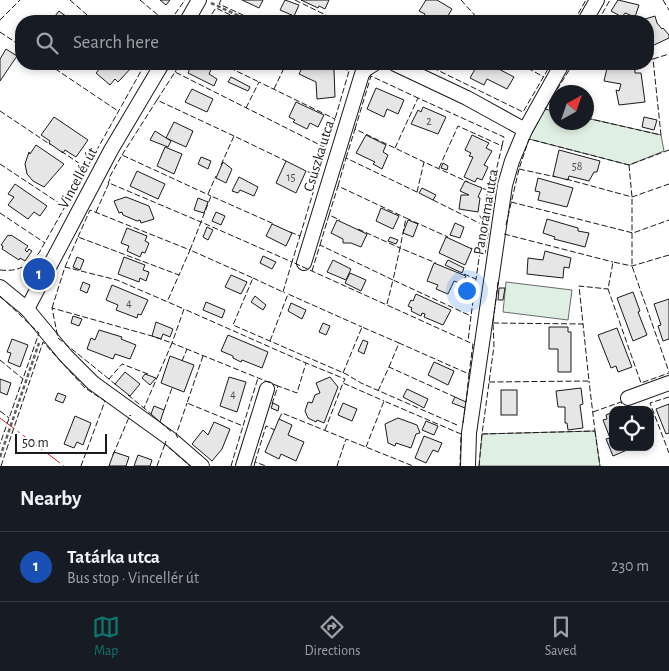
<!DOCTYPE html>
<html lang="en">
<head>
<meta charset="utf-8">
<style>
	body { margin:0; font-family:"Alegreya Sans",sans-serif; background:#20242c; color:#f1f3f6 }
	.controls { position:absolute; right:15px; bottom:15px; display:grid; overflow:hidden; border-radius:10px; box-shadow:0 2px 8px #0003 }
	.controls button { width:45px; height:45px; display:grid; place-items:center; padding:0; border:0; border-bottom:1px solid #363941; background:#171b24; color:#f1f3f6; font:25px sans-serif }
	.compass { position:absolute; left:549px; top:85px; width:45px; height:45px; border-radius:50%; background:#171b24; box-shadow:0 2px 8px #0003; rotate:40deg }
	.scale { position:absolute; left:15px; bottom:12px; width:92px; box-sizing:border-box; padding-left:5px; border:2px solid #1a1a1a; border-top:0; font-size:14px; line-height:18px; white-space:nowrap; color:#1a1a1a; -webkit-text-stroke:4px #fff; paint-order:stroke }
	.you { position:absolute; left:466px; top:290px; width:18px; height:18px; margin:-12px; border:4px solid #fff; border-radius:50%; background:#1a73e8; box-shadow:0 0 0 8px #1a73e833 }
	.badge { display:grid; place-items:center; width:32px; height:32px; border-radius:50%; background:#0f766e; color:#fff; font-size:16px; font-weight:700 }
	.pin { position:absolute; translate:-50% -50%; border:2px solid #fff; box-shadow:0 1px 5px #0006 }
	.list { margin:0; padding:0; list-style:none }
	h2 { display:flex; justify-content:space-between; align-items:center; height:65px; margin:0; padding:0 20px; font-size:21px }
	h2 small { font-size:16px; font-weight:400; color:#9ea1a6 }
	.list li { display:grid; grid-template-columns:32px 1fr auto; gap:15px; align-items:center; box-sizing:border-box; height:70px; padding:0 20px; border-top:1px solid #363941 }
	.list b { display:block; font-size:19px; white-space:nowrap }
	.list p { margin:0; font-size:16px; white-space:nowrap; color:#9ea1a6 }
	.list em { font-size:16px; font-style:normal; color:#9ea1a6 }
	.icon { flex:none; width:28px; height:28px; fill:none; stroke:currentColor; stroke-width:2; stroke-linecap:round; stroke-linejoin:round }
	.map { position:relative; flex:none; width:669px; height:466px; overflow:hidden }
	.search { position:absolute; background:#171b24; box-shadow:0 2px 8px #0003; left:15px; right:15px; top:15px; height:55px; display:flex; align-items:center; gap:12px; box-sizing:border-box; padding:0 18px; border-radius:20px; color:#9ea1a6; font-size:19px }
	.sheet { height:135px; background:#171b24 }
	nav { display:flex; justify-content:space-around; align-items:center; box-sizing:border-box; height:70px; border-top:1px solid #363941; background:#171b24; font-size:14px; color:#9ea1a6 }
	nav a { display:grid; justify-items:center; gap:2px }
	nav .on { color:#0f766e }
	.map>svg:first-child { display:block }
	.green { fill:#e0efe3; stroke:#6a6a6a }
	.building { fill:#e6e6e6; stroke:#1a1a1a }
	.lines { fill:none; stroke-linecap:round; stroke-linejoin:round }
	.minor-casing { stroke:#1a1a1a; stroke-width:16 }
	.path { stroke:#5f5f5f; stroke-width:2.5; stroke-dasharray:4 2.5; stroke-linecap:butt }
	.minor { stroke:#fff; stroke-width:14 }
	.fence { stroke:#1a1a1a; stroke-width:1; stroke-dasharray:6 2.5; stroke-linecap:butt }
	.power { stroke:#c62828; stroke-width:1; stroke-dasharray:18 4 2.5 4; stroke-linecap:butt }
	.labels { text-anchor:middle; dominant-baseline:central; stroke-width:4; stroke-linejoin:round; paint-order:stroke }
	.number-label { font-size:12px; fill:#4d4d4d }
	.street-label { font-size:15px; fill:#1a1a1a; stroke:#fff }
</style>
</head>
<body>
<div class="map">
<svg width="669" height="466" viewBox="0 0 669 466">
	<rect width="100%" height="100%" fill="#fff"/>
	<g class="green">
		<polygon points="545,109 556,112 556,122 586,122 587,118 661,135 664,151 629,165 529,139"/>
		<polygon points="506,282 572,290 568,320 503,312"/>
		<polygon points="595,431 600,466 479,466 482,434"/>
	</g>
	<g class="building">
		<polygon points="160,0 170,0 166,5"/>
		<polygon points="242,0 263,0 259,8"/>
		<polygon points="285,0 299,5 294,16 280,10"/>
		<polygon points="301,0 329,0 325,9 319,6 318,8"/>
		<polygon points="426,0 437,0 452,9 445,21 432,21 424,16 425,14 419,11"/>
		<polygon points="618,0 639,5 635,17 625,13 622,17 611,11"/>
		<polygon points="59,11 71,20 74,16 82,21 51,21"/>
		<polygon points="655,16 657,23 662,29 663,28 669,35 669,38 654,45 652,42 648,43 648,21 642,20"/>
		<polygon points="529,17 550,19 550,21 528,21"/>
		<polygon points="6,49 17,56 0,81 0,59"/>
		<polygon points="102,64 130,64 133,66 118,82 115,79 110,85 96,73 103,65"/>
		<polygon points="192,64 210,64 213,65 209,74 217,79 214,86 188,73"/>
		<polygon points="304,64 322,64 334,70 335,97 317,99 316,82 299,74"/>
		<polygon points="478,64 494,64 493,66 514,77 507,89 487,79 484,85 470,78"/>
		<polygon points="608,64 632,65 631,68 635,70 635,73 641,73 645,102 619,105 616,90 619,91 621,84 604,81"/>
		<polygon points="231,77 250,87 248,91 228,82"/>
		<polygon points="376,88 404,100 398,114 387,109 384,117 367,109"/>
		<polygon points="192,89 213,99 207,112 185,102"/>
		<polygon points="296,102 324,115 318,127 310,123 307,129 293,122 295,120 289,117"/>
		<polygon points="423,107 446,117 438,134 411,124 418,110 421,112"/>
		<polygon points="54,117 88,140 76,157 65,150 63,153 49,143 50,141 41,135"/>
		<polygon points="644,117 657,120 654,130 642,127"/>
		<polygon points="174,122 193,131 186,147 166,138"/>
		<polygon points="155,131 171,141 168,147 150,140"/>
		<polygon points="366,135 386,145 383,152 388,155 382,169 373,164 375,162 356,153"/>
		<polygon points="472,135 489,143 486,148 492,151 484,165 488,167 482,180 477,178 475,182 464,177 473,157 469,156 471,153 465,150"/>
		<polygon points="36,145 64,164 44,187 33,181 27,174 25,164 29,152 30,154"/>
		<polygon points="165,147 182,154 174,174 157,166"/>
		<polygon points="559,150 600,161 597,172 594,172 589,181 569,176 568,180 553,176"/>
		<polygon points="201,157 211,161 208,169 198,164"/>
		<polygon points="286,161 306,171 296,193 276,183"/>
		<polygon points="223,162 232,169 226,183 216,178"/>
		<polygon points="443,163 448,166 447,170 441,168"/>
		<polygon points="137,171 165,184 158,199 130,186"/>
		<polygon points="239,177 258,187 254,196 240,190 238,193 232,191"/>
		<polygon points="538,178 573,188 567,207 538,200 540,192 535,191"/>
		<polygon points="465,181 482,188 478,197 480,198 478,212 459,209 461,195 469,195 460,191"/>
		<polygon points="15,184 47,206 40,216 34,212 28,219 8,205 14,197 8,194"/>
		<polygon points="422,188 436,195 433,200 419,193"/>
		<polygon points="488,191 492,192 490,200 486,199"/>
		<polygon points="126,197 149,206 154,219 141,223 140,220 137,221 123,215 122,212 119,213 114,201"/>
		<polygon points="198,198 208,202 204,213 194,210"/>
		<polygon points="381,208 399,216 393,229 376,221"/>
		<polygon points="216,212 225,216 221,225 212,221"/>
		<polygon points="547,219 578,228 578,231 589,233 585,247 554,239 555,237 543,233"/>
		<polygon points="337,220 367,234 361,247 351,243 343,243 343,239 331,233"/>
		<polygon points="408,220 418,224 413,237 403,233"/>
		<polygon points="455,223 464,227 460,238 450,235"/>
		<polygon points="272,224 292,233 286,246 266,236"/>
		<polygon points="207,227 213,230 208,240 203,237"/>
		<polygon points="127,228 147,236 145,241 149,243 145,253 142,252 140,257 127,251 129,246 121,243"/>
		<polygon points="8,235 10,236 11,235 28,246 25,250 27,252 29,249 32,251 25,261 20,258 19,260 2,249 3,246 1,245"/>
		<polygon points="390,237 398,240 396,244 388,241"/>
		<polygon points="446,237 472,249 465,265 439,253"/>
		<polygon points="545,251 571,258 569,268 564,267 563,278 527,274 528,258 543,260"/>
		<polygon points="263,256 276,262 272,269 260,263"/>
		<polygon points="77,257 84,260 80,270 73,267"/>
		<polygon points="124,257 145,265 143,270 149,272 146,281 140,278 139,282 118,274"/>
		<polygon points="333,260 351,269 346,280 327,272"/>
		<polygon points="448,260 464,268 462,273 445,265"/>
		<polygon points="434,263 466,276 462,284 454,281 448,294 436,289 438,285 427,281"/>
		<polygon points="350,273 366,280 361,291 345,283"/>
		<polygon points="231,275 247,282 241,294 225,287"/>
		<polygon points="83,282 90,285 87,293 80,290"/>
		<polygon points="112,285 148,300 141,315 138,314 137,318 116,310 118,305 106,300"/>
		<polygon points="499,288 505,288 503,300 498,300"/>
		<polygon points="633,292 640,311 638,312 647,335 633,341 617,298"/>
		<polygon points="416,294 451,310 443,325 424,317 425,314 422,313 421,316 411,311 412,308 408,306 411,300 413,301"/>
		<polygon points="255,296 266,305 263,310 251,302"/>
		<polygon points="669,299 669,339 663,341 658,326 661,325 654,304"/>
		<polygon points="206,302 225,310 222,318 203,310"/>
		<polygon points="291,303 306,310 302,319 288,311"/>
		<polygon points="73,316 82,319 79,326 71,323"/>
		<polygon points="156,322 173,329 170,337 163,334 161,339 152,336"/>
		<polygon points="323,323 330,326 326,335 319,332"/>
		<polygon points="549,327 568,327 568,332 571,332 571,372 558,372 558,349 549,349"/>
		<polygon points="617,328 632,367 618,372 616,366 611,368 598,335"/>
		<polygon points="99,330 122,337 121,339 136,345 130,359 115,354 113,359 87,349 91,338 95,340"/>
		<polygon points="228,335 268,352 262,368 242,360 241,362 233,358 233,356 221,351"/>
		<polygon points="12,339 28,345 20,367 8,362 11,353 7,352"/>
		<polygon points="363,340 368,342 364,354 358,351"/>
		<polygon points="170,356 194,365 184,392 161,383"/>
		<polygon points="434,362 454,371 448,385 428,375"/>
		<polygon points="125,372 140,384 130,396 115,384"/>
		<polygon points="145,374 156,378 150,385 142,378"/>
		<polygon points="229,377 246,382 237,412 220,406"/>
		<polygon points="330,377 338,387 324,423 317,420 316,422 308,418 305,411 308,402 312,403 315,395 320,393 316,383"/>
		<polygon points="0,379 11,383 7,395 0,392"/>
		<polygon points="581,388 583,404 580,405 583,428 568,430 567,423 565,423 565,407 558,407 556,391"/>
		<polygon points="407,389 428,399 424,408 403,397"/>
		<rect x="501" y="390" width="16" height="25"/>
		<polygon points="58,393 66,396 63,403 55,400"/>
		<polygon points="455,397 466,402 465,408 452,403"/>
		<polygon points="273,403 279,406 278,411 271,408"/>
		<polygon points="343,403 357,409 352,421 338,415"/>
		<polygon points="669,404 669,433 666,434 656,409"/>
		<polygon points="154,406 164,410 160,422 151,414"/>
		<polygon points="613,412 613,447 634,447 613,456 606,439 610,438 603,420 607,419 606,415"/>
		<polygon points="75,416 91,423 83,445 77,442 74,448 64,444"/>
		<polygon points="398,418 417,425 420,433 416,434 411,448 396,443 395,446 388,443 385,424"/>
		<polygon points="279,419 292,425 288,435 304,442 296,461 281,454 279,459 265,452"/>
		<polygon points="426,421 438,426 434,435 422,430"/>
		<polygon points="214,422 230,429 222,449 212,461 192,444 203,430 208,435"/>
		<polygon points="424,436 442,443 438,452 433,450 426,463 415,458"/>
		<polygon points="114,452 129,457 126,466 109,466"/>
		<polygon points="138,455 152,460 150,466 134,466"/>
	</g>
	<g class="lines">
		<defs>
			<g id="minor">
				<polyline points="187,21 199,0"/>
				<polyline points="585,21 597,0"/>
				<polyline points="395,64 467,98 525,130"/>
				<polyline points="304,263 362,74 366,69 374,64"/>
				<polyline points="0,287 27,309 66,356 93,383 172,440 202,466"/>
				<polyline points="27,309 111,150 162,64"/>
				<polyline points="628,398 669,383"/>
				<polyline points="243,466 267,389"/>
				<polyline points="468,466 469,433 505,185 512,161 525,130 562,64"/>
			</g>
		</defs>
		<use href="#minor" class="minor-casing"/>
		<g class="path">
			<polyline points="211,3 250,21"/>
			<polyline points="340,64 352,69"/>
			<polyline points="0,457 39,343"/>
		</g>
		<use href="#minor" class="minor"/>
		<g class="fence">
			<polyline points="70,0 94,21"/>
			<polyline points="140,0 165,21"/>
			<polyline points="221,0 219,4 256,21"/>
			<polyline points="295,0 338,21"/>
			<polyline points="461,0 480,21"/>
			<polyline points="663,0 669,10"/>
			<polyline points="0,20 20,0"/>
			<polyline points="170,21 185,0"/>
			<polyline points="207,21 216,8 243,21"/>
			<polyline points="574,21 586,0"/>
			<polyline points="598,21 610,0"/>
			<polyline points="0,32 21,46"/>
			<polyline points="653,59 669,54"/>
			<polyline points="48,64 118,111"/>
			<polyline points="222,64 259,82"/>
			<polyline points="334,64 349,71 335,119"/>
			<polyline points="346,64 351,66 352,64"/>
			<polyline points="425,64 523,112 551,64"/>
			<polyline points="520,64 544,77"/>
			<polyline points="175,72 180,64"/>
			<polyline points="274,89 286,64"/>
			<polyline points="157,100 175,72 326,148 318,176"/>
			<polyline points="246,108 259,82 335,119 326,148"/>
			<polyline points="0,111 51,145"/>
			<polyline points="556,112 545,109 573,64"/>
			<polyline points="586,118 661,135 653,59 648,59"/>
			<polyline points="355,129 371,76 418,98"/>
			<polyline points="395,148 418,98 504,137 502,146"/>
			<polyline points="61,151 86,168"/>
			<polyline points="122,155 157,100 234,136"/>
			<polyline points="346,158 355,129 424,162"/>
			<polyline points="0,164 65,207"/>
			<polyline points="221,165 234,136 286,161"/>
			<polyline points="629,165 632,197 632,266 669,372"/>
			<polyline points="439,168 458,126 502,146 491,192 480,187"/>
			<polyline points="519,169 556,177"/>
			<polyline points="566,179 632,197 669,184"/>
			<polyline points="109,183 108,183 110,179 109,178 122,155 211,196"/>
			<polyline points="338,186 346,158 419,193"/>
			<polyline points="417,192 424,162 468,182"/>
			<polyline points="208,194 216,176"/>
			<polyline points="433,200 489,228 485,254 480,252"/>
			<polyline points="511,202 633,233 669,220"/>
			<polyline points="96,212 109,183 201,222 211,196 274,224"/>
			<polyline points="0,213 45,243"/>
			<polyline points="329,215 338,186 406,218"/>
			<polyline points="483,225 489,200"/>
			<polyline points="506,225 519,169 529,139 629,165 669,150"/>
			<polyline points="358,229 400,248 406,218 448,237"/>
			<polyline points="290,232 300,236 292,262 201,222 190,250 253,278 233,325 346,374 361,383 457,425"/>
			<polyline points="504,234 613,262"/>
			<polyline points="300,236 318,176 306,171"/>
			<polyline points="78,237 90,210 190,250 179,275"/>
			<polyline points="320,245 329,215 340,220"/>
			<polyline points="471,248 480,252 476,279"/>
			<polyline points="669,255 632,266 613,262 608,289 641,383 669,373"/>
			<polyline points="65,267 78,237 179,275 167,302"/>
			<path d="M0,270C19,272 27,266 39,253L145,64"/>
			<polyline points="312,271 320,245 393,280 400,248 436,263"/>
			<polyline points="464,274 476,279 471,316"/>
			<polyline points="253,278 285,293"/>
			<polyline points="498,282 493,323 494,346 482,434 595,431 589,381"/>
			<polyline points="283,292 292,262 473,344 469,374"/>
			<polyline points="0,296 39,333 0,444"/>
			<polyline points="387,304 393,280 471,316 468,341"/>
			<polyline points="52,308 65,267 117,280 184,309"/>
			<polyline points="493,323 583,324 579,286 608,289"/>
			<polyline points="270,341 288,294 362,327"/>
			<polyline points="203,356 187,403 243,426 258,378"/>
			<polyline points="0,360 23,379"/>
			<polyline points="182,361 187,349"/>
			<polyline points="389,367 399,343 469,374 466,402"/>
			<polyline points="343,373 362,327 399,343"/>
			<polyline points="109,379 58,338 52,308 152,336 172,343 144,408 151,414"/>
			<polyline points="489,382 589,381 583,324"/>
			<polyline points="116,385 109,379 122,364 148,374"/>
			<polyline points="278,386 172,343 184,309 306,363"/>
			<polyline points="378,391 389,367 455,397"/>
			<polyline points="128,395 144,408"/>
			<polyline points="669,397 650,403 669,453"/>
			<polyline points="272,404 278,386 297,393 306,363 345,379 343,383"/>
			<polyline points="164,410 172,388"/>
			<polyline points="0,411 9,418"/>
			<polyline points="593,412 621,402 624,410"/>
			<polyline points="279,419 282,413 346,439"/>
			<polyline points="160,422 173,433"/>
			<polyline points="463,423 465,408"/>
			<polyline points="325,430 343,383 384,401"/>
			<polyline points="595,431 600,466"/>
			<polyline points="178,438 176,435 187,403"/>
			<polyline points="166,441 165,444 190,466"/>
			<polyline points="366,447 384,401 461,434 460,466"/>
			<polyline points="113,455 130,415 131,416"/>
			<polyline points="255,462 266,426 275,430"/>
			<polyline points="1,466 43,342 85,388 105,401 81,466"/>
			<polyline points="157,466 165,444"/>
			<polyline points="231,466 243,426"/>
			<polyline points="254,466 255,462 266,466"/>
			<polyline points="337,466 346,439 413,466"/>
			<polyline points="479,466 482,434"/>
		</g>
		<polyline class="power" points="0,418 64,466"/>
	</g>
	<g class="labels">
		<g class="number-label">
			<text x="429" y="121">2</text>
			<text x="577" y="166">58</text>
			<text x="291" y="177">15</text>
			<text x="129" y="303">4</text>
			<text x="233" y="394">4</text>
		</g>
		<g class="street-label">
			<text transform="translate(319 156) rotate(-73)">Csuszka utca</text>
			<text transform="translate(78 178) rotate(-62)">Vincellér út</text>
			<text transform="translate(486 212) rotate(-80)">Panoráma utca</text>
		</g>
	</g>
</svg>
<div class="controls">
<button><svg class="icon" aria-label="locate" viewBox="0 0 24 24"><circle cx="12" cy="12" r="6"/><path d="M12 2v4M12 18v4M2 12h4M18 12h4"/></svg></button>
</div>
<svg class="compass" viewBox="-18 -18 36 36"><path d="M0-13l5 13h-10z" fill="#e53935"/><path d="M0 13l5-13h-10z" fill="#9ea1a6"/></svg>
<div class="scale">50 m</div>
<div class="you"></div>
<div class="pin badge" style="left:39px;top:274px;background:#1a4fb4">1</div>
<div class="search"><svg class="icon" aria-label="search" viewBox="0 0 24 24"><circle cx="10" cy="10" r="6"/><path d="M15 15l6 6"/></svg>Search here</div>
</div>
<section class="sheet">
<h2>Nearby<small></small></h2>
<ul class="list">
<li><span class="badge" style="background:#1a4fb4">1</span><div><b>Tatárka utca</b><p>Bus stop · Vincellér út</p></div><em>230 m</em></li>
</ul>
</section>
<nav>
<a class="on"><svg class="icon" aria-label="map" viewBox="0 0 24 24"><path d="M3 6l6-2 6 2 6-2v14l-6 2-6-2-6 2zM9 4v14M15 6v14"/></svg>Map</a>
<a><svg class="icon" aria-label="directions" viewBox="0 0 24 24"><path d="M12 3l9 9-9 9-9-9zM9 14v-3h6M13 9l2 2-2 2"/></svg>Directions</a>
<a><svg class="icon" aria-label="saved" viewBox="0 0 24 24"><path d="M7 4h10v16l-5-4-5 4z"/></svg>Saved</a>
</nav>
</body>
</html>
